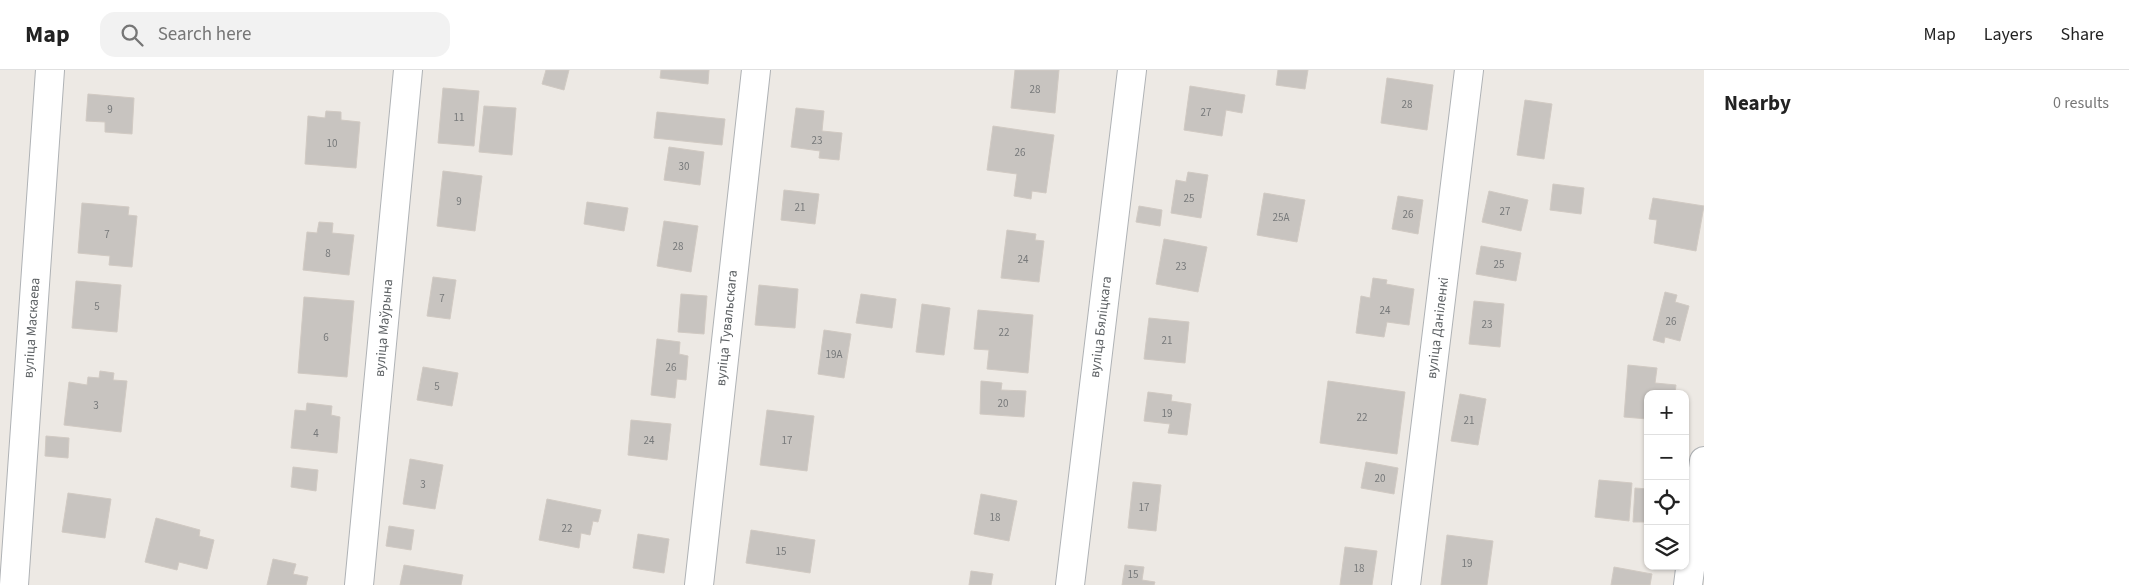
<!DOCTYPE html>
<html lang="en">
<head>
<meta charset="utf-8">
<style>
	body { margin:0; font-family:"Source Sans 3",sans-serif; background:#f2f2f2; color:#222 }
	.controls { position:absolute; right:15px; bottom:15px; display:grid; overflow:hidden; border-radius:10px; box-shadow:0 1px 4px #0004 }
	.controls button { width:45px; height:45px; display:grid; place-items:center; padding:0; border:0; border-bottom:1px solid #e0e0e0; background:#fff; color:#222; font:25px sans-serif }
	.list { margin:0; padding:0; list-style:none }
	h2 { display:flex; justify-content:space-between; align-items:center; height:65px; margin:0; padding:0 20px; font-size:21px }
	h2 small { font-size:16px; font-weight:400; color:#767676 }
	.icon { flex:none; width:28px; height:28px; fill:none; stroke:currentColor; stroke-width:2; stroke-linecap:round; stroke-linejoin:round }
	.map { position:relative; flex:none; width:1704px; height:515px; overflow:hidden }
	header { display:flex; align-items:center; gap:30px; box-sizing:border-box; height:70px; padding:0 25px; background:#fff; border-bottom:1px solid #e0e0e0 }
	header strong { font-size:24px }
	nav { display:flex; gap:28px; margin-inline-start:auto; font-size:18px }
	.search { width:350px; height:45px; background:#f2f2f2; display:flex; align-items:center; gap:12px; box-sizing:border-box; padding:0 18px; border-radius:15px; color:#767676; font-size:19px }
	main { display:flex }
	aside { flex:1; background:#fff }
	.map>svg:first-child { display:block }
	.building { fill:#c8c4c0; stroke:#d1cac3 }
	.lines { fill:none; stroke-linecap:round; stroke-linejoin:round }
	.minor-casing { stroke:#afb2b5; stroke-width:30 }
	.minor { stroke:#fff; stroke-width:28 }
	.labels { text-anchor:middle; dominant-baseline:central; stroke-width:4; stroke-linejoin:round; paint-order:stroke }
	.number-label { font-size:11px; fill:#77797a }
	.street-label { font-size:14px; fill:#5c6063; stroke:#fff }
</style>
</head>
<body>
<header>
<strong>Map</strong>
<div class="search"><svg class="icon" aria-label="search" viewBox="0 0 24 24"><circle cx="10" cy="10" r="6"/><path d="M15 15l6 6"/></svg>Search here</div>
<nav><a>Map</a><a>Layers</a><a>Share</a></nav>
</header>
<main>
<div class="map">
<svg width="1704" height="515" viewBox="0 0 1704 515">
	<rect width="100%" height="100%" fill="#ede9e4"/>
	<g class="building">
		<polygon points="546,0 569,0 564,20 542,14"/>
		<polygon points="661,0 709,0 708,14 660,8"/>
		<polygon points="1015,0 1059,0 1055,43 1011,38"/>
		<polygon points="1278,0 1308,0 1305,19 1276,15"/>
		<polygon points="1387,8 1433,15 1427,60 1381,53"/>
		<polygon points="1190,16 1245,25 1242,43 1226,40 1222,66 1184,60"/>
		<polygon points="443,18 479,21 474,76 438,73"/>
		<polygon points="88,24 134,28 132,64 105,62 105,52 86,51"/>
		<polygon points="1525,30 1552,34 1544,89 1517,85"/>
		<polygon points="484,36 516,38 512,85 479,82"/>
		<polygon points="796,38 824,41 822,61 842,63 839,90 819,88 820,81 791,77"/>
		<polygon points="326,41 341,42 341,50 360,52 356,98 305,94 308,46 325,48"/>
		<polygon points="657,42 725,49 722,75 654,68"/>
		<polygon points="993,56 1054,65 1046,123 1032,121 1031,129 1014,126 1017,104 987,100"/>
		<polygon points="669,77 704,82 700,115 664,110"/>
		<polygon points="443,101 482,106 475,161 437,156"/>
		<polygon points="1188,102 1208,105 1201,148 1171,143 1176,110 1186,112"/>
		<polygon points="1553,114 1584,118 1581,144 1550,140"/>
		<polygon points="784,120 819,124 815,154 781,150"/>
		<polygon points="1489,121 1528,130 1521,161 1482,152"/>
		<polygon points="1264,123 1305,130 1297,172 1257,165"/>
		<polygon points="1398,126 1423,130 1418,164 1392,159"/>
		<polygon points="1653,128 1704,136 1696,181 1654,173 1657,150 1649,149"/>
		<polygon points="587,132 628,138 624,161 584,154"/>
		<polygon points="82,133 129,137 128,145 137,146 132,197 109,195 110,186 78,183"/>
		<polygon points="1139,136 1162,140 1160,156 1136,152"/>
		<polygon points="664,151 698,156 691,202 657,196"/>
		<polygon points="319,152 333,153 332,163 354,165 349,205 303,200 307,162 317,163"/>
		<polygon points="1007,160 1036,164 1035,170 1044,171 1039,212 1001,208"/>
		<polygon points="1164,169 1207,177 1198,222 1156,214"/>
		<polygon points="1481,176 1521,183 1516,211 1476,204"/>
		<polygon points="433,207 456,210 450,249 427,246"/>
		<polygon points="1373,208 1387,210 1386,214 1414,219 1409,255 1387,252 1384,267 1356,263 1361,226 1370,228"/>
		<polygon points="76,211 121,215 117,262 72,258"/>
		<polygon points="759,215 798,219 795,258 755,255"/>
		<polygon points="1665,222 1677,225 1675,232 1689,236 1680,271 1665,267 1664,273 1653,270"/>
		<polygon points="681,224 707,226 704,264 678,262"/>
		<polygon points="861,224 896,229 892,258 856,253"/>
		<polygon points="304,227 354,231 347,307 298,303"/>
		<polygon points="1474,231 1504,234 1500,277 1469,274"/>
		<polygon points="922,234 950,238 944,285 916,282"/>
		<polygon points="978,240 1033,245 1028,303 987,299 989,280 974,279"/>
		<polygon points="1149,248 1189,252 1185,293 1144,289"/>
		<polygon points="824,260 851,264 844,308 818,304"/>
		<polygon points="657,269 680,272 679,284 688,286 686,310 677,309 675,328 651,325"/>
		<polygon points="1628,295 1657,298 1655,313 1676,315 1675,324 1648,324 1648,349 1624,347"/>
		<polygon points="423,297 458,303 452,336 417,330"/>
		<polygon points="100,301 114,303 113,310 127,311 121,362 64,355 69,312 87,315 88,307 99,308"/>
		<polygon points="981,311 1002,313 1001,320 1026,321 1024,347 980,344"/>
		<polygon points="1328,311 1405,322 1397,384 1320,373"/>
		<polygon points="1148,322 1172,325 1171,331 1191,334 1187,365 1168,363 1170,354 1144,351"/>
		<polygon points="1460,324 1486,329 1478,375 1451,371"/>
		<polygon points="307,333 332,336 331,345 340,347 337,383 291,378 295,340 306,341"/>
		<polygon points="767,340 814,346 807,401 760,395"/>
		<polygon points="631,350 671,354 667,390 628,385"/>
		<polygon points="46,366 69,368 68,388 45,386"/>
		<polygon points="410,389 443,395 435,439 403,434"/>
		<polygon points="1366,392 1398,398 1394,424 1361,418"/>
		<polygon points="293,397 318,400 316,421 291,417"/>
		<polygon points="1599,410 1632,413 1629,451 1595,447"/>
		<polygon points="1133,412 1161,415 1156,461 1128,458"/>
		<polygon points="1635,418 1648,419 1648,452 1633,452"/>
		<polygon points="68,423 111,429 105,468 62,462"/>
		<polygon points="981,424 1017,431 1009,471 974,464"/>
		<polygon points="547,429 601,440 598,452 593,451 590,465 581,463 579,478 539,470"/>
		<polygon points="156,448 200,460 199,466 214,470 207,499 179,492 177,500 145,492"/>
		<polygon points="389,456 414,460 411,480 386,476"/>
		<polygon points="751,460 815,470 810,503 746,493"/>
		<polygon points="638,464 669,469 664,503 633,498"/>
		<polygon points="1447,465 1493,471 1487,515 1441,515"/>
		<polygon points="1345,477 1377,481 1372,515 1340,515"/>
		<polygon points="273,489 296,494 293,504 308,507 306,515 267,515"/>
		<polygon points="404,495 463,505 461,515 400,515"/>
		<polygon points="1125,495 1144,497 1142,510 1155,512 1154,515 1122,515"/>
		<polygon points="1614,497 1652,504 1650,515 1611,515"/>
		<polygon points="971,501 993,504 991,515 969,515"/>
	</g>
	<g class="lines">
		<defs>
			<g id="minor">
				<polyline points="14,515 50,0"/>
				<polyline points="359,515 408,0"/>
				<polyline points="699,515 756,0"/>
				<polyline points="1070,515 1132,0"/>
				<polyline points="1406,515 1469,0"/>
				<polyline points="1688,515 1704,391"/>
			</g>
		</defs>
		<use href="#minor" class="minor-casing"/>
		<use href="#minor" class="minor"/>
	</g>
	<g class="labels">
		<g class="number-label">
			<text x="1035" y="19">28</text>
			<text x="1407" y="34">28</text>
			<text x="110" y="39">9</text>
			<text x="1206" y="42">27</text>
			<text x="459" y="47">11</text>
			<text x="817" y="70">23</text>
			<text x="332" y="73">10</text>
			<text x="1020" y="82">26</text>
			<text x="684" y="96">30</text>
			<text x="1189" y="128">25</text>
			<text x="459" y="131">9</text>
			<text x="800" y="137">21</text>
			<text x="1505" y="141">27</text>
			<text x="1408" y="144">26</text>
			<text x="1281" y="147">25А</text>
			<text x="107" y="164">7</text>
			<text x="678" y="176">28</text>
			<text x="328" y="183">8</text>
			<text x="1023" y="189">24</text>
			<text x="1499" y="194">25</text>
			<text x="1181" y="196">23</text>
			<text x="442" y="228">7</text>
			<text x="97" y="236">5</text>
			<text x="1385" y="240">24</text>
			<text x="1671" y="251">26</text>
			<text x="1487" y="254">23</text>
			<text x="1004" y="262">22</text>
			<text x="326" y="267">6</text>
			<text x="1167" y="270">21</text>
			<text x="834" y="284">19А</text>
			<text x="671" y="297">26</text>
			<text x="437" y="316">5</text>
			<text x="1003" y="333">20</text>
			<text x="96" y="335">3</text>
			<text x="1167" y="343">19</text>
			<text x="1362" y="347">22</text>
			<text x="1469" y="350">21</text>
			<text x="316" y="363">4</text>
			<text x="649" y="370">24</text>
			<text x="787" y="370">17</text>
			<text x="1380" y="408">20</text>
			<text x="423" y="414">3</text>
			<text x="1144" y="437">17</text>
			<text x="995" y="447">18</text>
			<text x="567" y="458">22</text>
			<text x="781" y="481">15</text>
			<text x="1467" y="493">19</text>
			<text x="1359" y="498">18</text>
			<text x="1133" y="504">15</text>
		</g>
		<g class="street-label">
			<text transform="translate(1101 257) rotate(-83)">вуліца Бяліцкага</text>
			<text transform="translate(32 258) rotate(-86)">вуліца Маскаева</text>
			<text transform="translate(384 258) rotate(-85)">вуліца Маўрына</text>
			<text transform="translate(727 258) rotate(-84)">вуліца Тувальскага</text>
			<text transform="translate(1438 258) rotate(-83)">вуліца Даніленкі</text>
		</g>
	</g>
</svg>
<div class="controls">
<button>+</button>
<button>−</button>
<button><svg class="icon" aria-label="locate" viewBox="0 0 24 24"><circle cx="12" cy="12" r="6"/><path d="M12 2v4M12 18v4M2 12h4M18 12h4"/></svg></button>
<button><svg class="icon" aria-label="layers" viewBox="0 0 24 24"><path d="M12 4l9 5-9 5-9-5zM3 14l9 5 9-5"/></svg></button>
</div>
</div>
<aside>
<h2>Nearby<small>0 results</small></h2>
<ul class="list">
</ul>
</aside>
</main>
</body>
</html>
